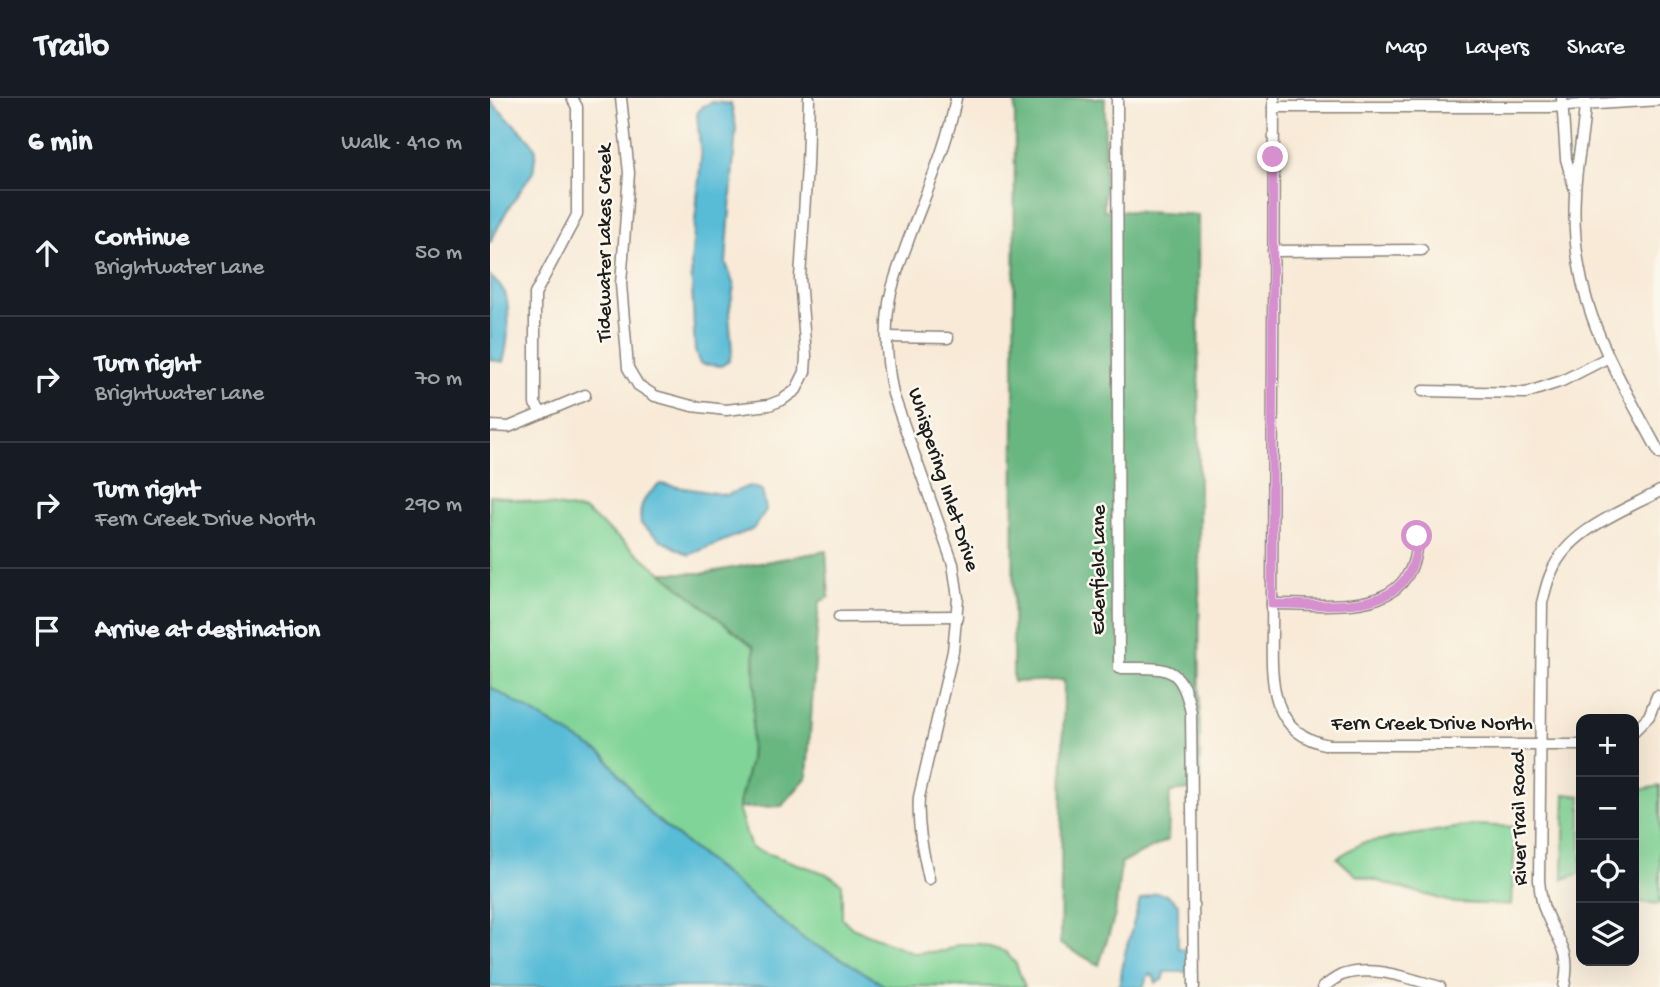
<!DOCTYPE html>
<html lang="en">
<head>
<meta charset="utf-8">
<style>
	body { margin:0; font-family:"Gochi Hand",sans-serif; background:#242831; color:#f1f3f6 }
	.controls { position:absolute; right:21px; bottom:21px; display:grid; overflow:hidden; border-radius:14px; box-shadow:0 7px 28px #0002 }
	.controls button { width:63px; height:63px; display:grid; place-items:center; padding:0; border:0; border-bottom:2px solid #363941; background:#171b24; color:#f1f3f6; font:35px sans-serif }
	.stop { position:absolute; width:21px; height:21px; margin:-16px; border:5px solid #d690ce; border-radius:50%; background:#fff }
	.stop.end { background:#d690ce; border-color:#fff; box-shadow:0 2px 7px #0008 }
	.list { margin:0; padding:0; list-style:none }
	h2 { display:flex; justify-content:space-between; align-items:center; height:91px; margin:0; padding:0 28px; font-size:30px }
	h2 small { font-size:23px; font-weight:400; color:#9ea1a6 }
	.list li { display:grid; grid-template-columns:46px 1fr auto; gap:21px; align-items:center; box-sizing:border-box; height:126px; padding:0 28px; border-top:2px solid #363941 }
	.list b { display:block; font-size:26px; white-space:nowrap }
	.list p { margin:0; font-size:23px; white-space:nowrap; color:#9ea1a6 }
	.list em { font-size:23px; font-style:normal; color:#9ea1a6 }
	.icon { flex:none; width:38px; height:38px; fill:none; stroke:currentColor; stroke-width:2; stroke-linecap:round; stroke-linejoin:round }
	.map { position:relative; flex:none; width:1170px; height:889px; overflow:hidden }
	header { display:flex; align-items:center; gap:42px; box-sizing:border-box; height:98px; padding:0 35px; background:#171b24; border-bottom:2px solid #363941 }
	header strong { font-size:33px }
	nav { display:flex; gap:38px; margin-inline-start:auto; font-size:24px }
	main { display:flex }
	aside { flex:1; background:#171b24 }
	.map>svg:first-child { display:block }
	.green { fill:#81d497; stroke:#4e785a; stroke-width:2 }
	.forest { fill:#68b680; stroke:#42694e; stroke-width:2 }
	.water { fill:#59bcd7; stroke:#3a6c7a; stroke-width:2 }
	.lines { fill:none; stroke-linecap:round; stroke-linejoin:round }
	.street-casing { stroke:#8a837a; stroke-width:13 }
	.street { stroke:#fff; stroke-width:10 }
	.route { stroke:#d690ce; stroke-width:9 }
	.labels { text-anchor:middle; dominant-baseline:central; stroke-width:5; stroke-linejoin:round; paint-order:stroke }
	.street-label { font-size:21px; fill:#1c1c1c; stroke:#fbf7ec }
</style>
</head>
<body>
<header>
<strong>Trailo</strong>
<nav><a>Map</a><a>Layers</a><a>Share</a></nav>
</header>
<main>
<aside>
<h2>6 min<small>Walk · 410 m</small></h2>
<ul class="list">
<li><svg class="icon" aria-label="ahead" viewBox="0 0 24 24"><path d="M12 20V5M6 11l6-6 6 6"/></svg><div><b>Continue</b><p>Brightwater Lane</p></div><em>50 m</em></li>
<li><svg class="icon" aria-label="right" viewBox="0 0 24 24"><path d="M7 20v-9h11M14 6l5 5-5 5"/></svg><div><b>Turn right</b><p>Brightwater Lane</p></div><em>70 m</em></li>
<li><svg class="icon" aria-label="right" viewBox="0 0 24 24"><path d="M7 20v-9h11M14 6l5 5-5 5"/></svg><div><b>Turn right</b><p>Fern Creek Drive North</p></div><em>290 m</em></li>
<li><svg class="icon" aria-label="arrive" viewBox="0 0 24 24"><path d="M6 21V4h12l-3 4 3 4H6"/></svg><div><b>Arrive at destination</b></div></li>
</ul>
</aside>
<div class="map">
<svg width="1170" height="889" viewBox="0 0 1170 889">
	<rect width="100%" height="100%" fill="#fbf7ec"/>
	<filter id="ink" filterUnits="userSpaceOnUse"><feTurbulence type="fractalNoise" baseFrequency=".0143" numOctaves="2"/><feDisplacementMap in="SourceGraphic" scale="14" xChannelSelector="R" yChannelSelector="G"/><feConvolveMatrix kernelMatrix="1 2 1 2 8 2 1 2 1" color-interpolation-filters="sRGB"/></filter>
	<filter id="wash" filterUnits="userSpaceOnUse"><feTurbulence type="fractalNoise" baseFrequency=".00686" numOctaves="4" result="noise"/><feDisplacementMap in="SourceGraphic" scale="28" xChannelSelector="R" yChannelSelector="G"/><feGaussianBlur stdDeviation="1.57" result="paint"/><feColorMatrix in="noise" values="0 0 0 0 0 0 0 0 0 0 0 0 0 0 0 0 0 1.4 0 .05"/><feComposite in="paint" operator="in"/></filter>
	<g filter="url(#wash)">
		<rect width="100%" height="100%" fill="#f8ead7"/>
		<g class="green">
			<polygon points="0,397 95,413 264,549 265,591 260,662 248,710 261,750 337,776 352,786 352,820 362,830 424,855 454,853 469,846 490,846 516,854 526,866 535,889 395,888 356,863 315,842 160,716 114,657 0,589"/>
			<polygon points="1170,688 1170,806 1150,804 1144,779 1144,693"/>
			<polygon points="1075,696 1091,698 1091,775 1073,781"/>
			<polygon points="983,727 1026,729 1021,807 965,805 866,777 847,760 872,745"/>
		</g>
		<g class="forest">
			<polygon points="525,0 615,0 614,112 708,117 710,691 680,694 678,742 631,765 625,817 609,867 570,846 574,582 523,584"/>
			<polygon points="336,453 339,499 329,504 317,679 292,708 248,710 260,662 265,591 264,549 172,475 215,475"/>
		</g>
		<g class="water">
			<polygon points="0,3 40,42 46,52 43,74 16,114 0,145"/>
			<polygon points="223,4 241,6 246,29 236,165 244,188 239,215 242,254 239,263 231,268 210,266 205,253 201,166 211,60 207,15 213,8"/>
			<path d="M0,178C5,183 12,189 15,195C21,211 18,248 13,264L0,262Z"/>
			<path d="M170,386L237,397L259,388L272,392L276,412L263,431L199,457L171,442L151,426C148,406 155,398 170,386Z"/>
			<polygon points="0,589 114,657 160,716 315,842 356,863 395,888 401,889 0,889"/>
			<polygon points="666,795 677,797 688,806 688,850 700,852 698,874 674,874 674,881 666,885 664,878 659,876 653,889 629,889 635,855 650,802"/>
		</g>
	</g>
	<g filter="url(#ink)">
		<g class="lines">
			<defs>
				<g id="street">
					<polyline points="131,0 139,75 131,186 138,270 148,287 165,298 202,308 236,312 279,307 292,302 306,292 315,274 316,258 310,180 317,68 319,0"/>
					<path d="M627,0L629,570C675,571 691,563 701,615L704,889"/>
					<path d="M784,0L782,506C784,560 768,634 839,647H1091"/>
					<polyline points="1072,0 1076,61 1084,89"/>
					<path d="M1095,0C1095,32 1086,64 1085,96C1079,203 1122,266 1170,356"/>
					<polyline points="784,9 1060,9 1170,2"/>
					<polyline points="783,153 932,152"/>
					<polyline points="397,239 458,240"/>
					<polyline points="933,293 1036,295 1072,283 1117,260"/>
					<polyline points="52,315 45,306 45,196 87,117 87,9 82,0"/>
					<polyline points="0,328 19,329 95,297"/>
					<path d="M782,506C841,505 926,523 927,438"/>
					<polyline points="349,519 467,518"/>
					<polyline points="1144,633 1159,618 1167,598"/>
					<path d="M439,781C433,754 427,727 429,699L463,553L468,500L463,466L403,296C397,266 394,236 399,205C402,184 411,163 418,143C435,96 457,50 466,0"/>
					<path d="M833,889C839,885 845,880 852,877C882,866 920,881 950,889"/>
					<path d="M1074,889C1082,850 1069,847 1056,815C1051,805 1050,793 1049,782L1052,505C1055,494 1057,483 1062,473C1079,432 1133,413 1170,393"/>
				</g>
			</defs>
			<use href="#street" class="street-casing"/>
			<use href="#street" class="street"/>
		</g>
	</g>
	<g class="lines" filter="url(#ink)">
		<path class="route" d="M783,59L782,506C841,505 927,523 927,438"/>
	</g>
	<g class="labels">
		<g class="street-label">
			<text transform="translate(116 145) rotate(-90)">Tidewater Lakes Creek</text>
			<text transform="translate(452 382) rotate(72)">Whispering Inlet Drive</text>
			<text transform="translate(610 472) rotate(-90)">Edenfield Lane</text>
			<text x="942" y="627">Fern Creek Drive North</text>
			<text transform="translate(1031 720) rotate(-91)">River Trail Road</text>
		</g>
	</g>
</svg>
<div class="controls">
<button>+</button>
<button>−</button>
<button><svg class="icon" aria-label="locate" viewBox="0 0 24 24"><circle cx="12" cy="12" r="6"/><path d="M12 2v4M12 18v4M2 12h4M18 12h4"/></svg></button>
<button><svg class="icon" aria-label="layers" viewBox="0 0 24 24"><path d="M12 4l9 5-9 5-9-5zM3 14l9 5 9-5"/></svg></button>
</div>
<div class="stop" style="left:927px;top:438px"></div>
<div class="stop end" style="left:783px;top:59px"></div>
</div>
</main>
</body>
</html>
